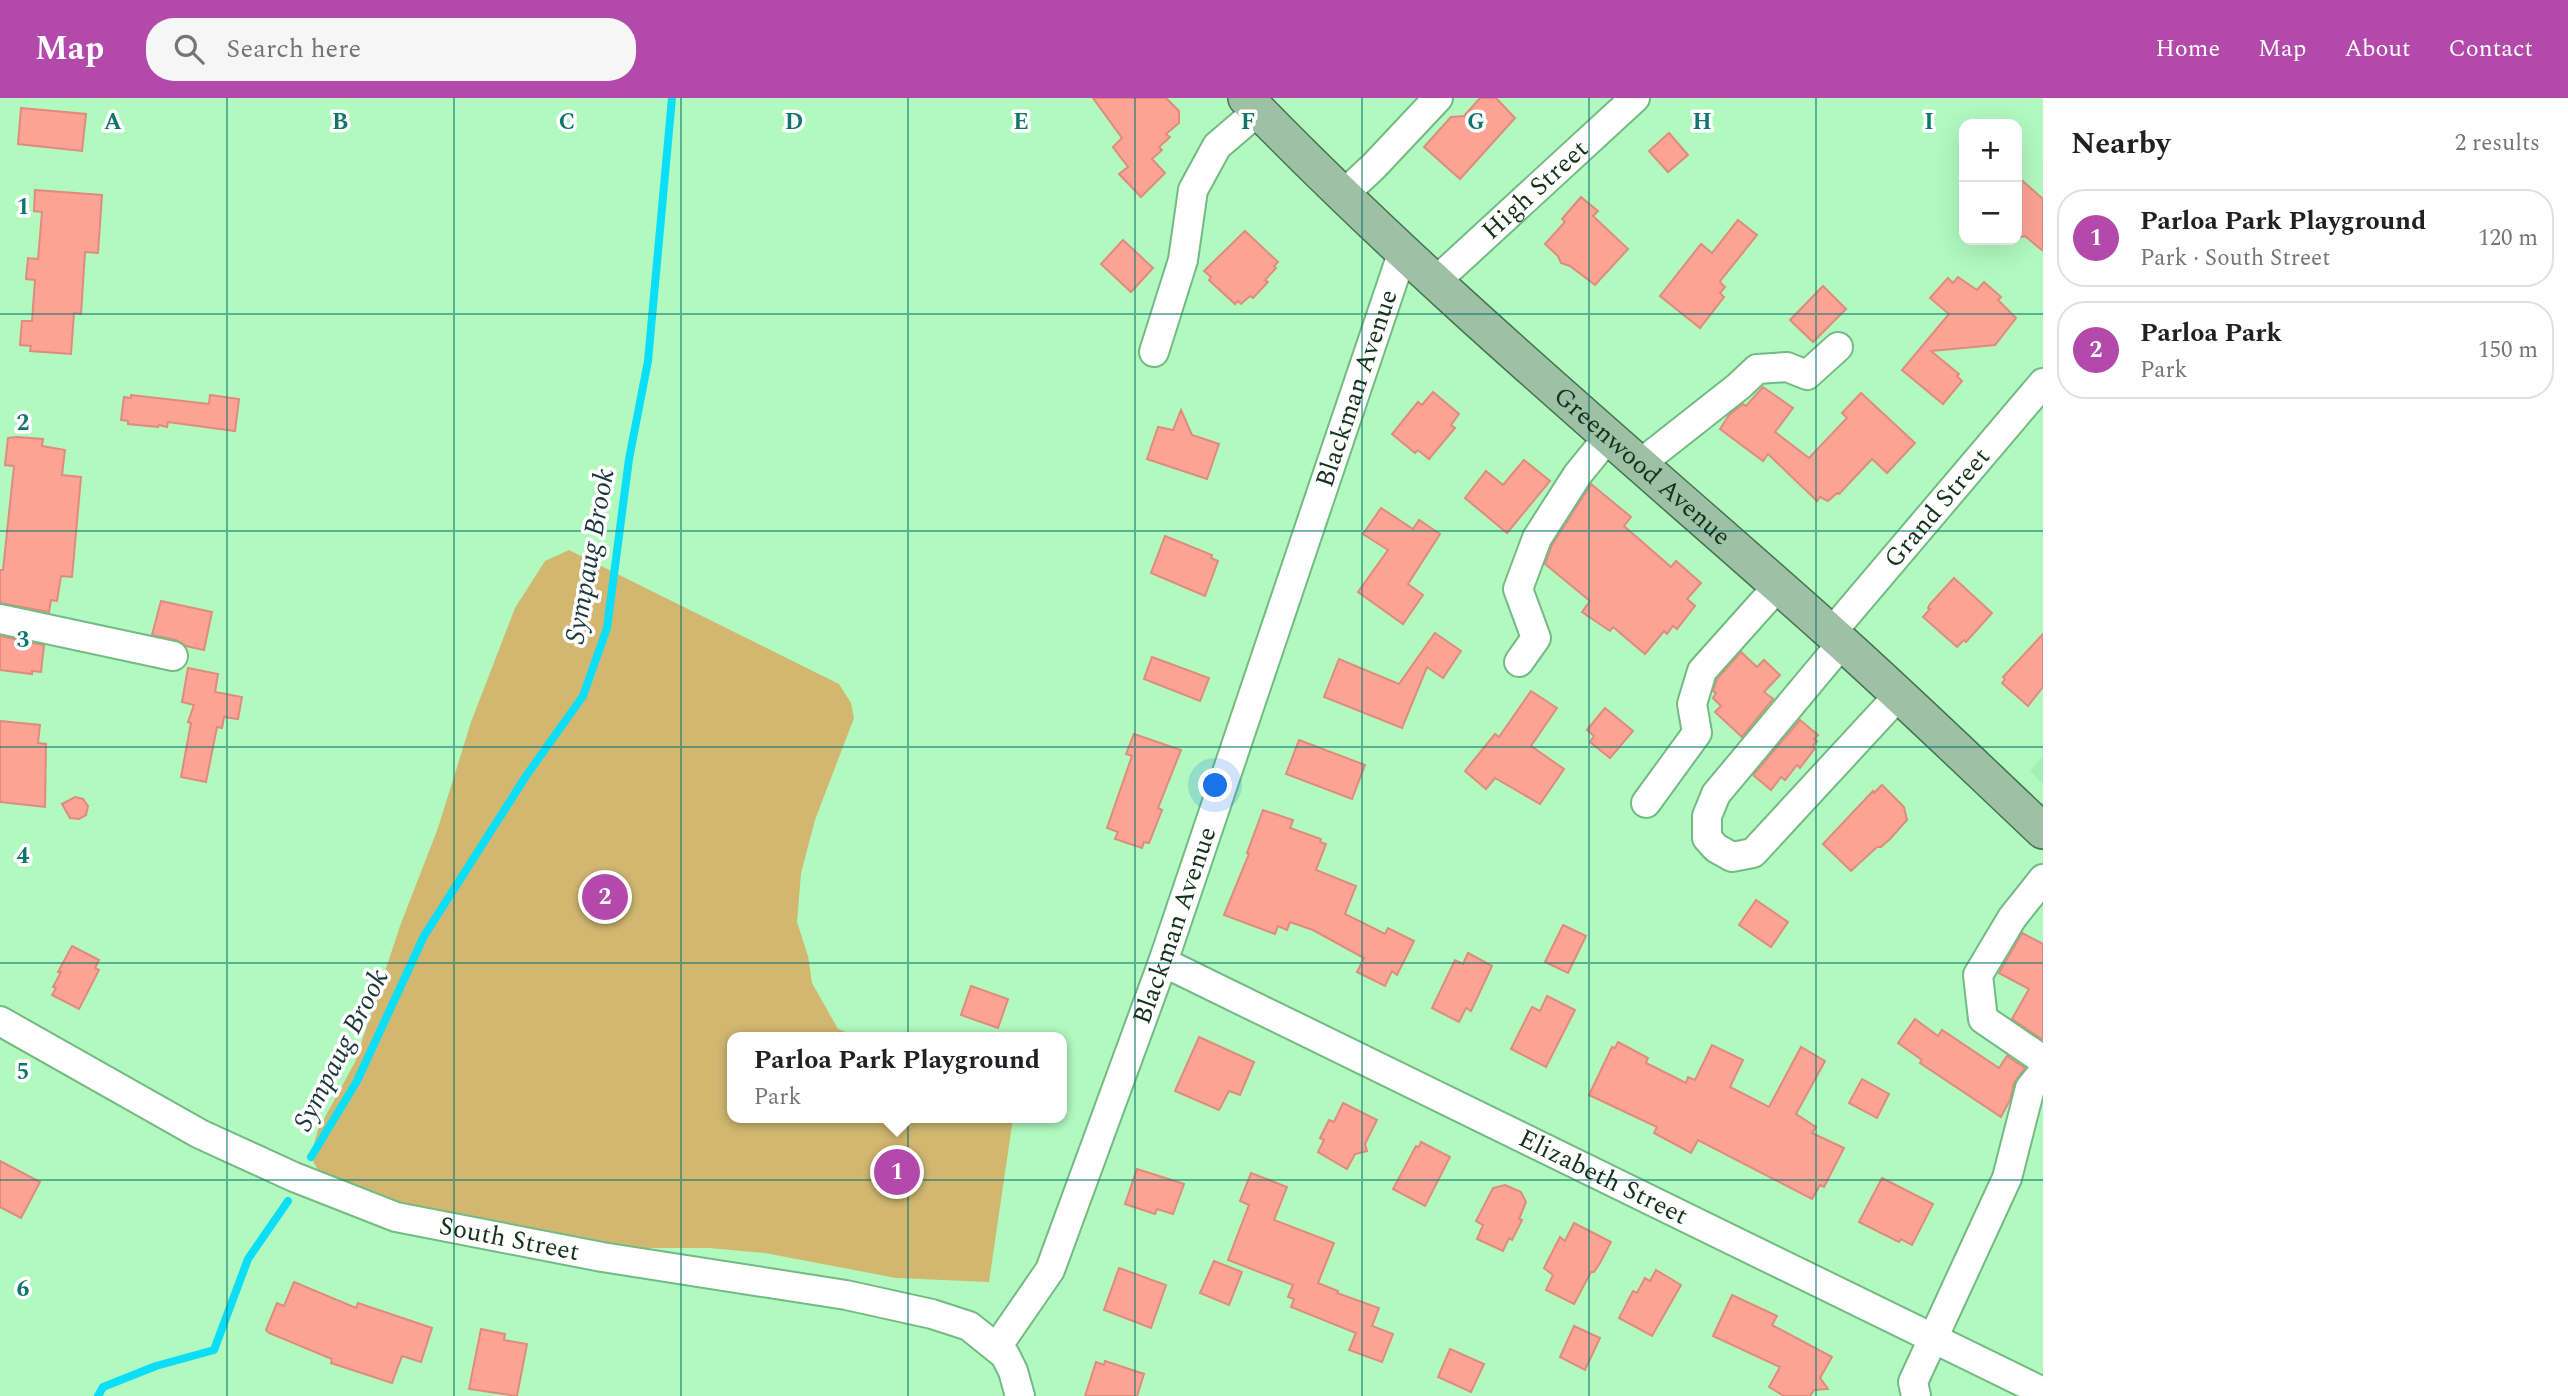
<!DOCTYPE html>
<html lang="en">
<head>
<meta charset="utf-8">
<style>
	body { margin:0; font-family:Spectral,serif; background:#f6f6f6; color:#202124 }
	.controls { position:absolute; right:21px; top:21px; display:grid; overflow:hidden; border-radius:14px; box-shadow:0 7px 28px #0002 }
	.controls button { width:63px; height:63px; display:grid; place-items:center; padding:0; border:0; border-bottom:2px solid #e0e0e0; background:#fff; color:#202124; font:35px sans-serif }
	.you { position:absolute; left:1216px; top:688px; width:24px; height:24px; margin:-18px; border:5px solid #fff; border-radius:50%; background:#1a73e8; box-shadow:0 0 0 10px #1a73e833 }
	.badge { display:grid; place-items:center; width:46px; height:46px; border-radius:50%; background:#b249ab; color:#fff; font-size:23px; font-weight:700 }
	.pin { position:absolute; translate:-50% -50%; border:4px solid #fff; box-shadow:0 2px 7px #0006 }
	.popup { position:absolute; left:727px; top:934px; width:340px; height:91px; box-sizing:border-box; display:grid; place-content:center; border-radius:14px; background:#fff; filter:drop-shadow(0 2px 5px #0005); font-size:23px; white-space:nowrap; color:#757577 }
	.popup b { font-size:26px; color:#202124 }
	.popup::after { content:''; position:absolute; left:50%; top:100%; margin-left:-14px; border:14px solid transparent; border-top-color:#fff }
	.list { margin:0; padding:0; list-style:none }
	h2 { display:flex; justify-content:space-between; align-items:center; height:91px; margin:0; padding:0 28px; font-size:30px }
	h2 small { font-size:23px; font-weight:400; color:#757577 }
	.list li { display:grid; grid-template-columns:46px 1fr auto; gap:21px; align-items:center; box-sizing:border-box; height:98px; margin:0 14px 14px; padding:0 14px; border:2px solid #e0e0e0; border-radius:28px }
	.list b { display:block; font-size:26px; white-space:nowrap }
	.list p { margin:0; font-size:23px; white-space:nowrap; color:#757577 }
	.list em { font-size:23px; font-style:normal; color:#757577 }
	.icon { flex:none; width:38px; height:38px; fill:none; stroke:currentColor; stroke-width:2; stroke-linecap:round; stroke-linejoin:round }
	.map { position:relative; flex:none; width:2043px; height:1298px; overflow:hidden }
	header { display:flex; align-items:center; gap:42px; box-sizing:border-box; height:98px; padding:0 35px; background:#b249ab; color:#fff }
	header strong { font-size:33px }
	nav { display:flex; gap:38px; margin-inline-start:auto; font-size:24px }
	.search { width:490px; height:63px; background:#f6f6f6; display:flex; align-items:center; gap:18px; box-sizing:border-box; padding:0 24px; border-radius:28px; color:#757577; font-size:26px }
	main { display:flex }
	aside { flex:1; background:#fff }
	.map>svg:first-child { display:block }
	.built { fill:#a1f1b2 }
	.green { fill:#d1b770 }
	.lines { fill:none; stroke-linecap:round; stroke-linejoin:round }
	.stream { stroke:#0bdef9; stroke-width:8 }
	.building { fill:#fba394; stroke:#e08b7c; stroke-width:2 }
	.minor-casing { stroke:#73ba83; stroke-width:32 }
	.major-casing { stroke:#44744f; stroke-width:38 }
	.minor { stroke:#fff; stroke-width:28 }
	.major { stroke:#9ec1a6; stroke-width:35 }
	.grid { fill:none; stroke:#0f766e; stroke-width:2; stroke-opacity:0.55 }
	.labels { text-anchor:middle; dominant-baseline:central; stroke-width:7; stroke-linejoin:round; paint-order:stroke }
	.street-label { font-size:26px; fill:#15321c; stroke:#fff }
	.water-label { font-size:28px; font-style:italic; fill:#1b373b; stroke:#fff }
	.grid-label { font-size:23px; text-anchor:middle; font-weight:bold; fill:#0f766e; stroke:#fff; stroke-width:7; stroke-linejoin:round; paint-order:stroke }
</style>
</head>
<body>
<header>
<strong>Map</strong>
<div class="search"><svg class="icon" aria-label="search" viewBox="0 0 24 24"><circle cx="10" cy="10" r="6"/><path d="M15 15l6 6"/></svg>Search here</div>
<nav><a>Home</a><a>Map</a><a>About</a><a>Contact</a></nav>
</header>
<main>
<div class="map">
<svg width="2043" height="1298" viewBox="0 0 2043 1298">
	<rect width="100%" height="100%" fill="#b1f9bf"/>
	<polygon class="built" points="2043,658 2043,686 2030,673"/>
	<polygon class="green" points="569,452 839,586 851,605 854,620 815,722 801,775 797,824 808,858 812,885 838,931 859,939 732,939 732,1020 1013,1020 989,1184 896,1180 765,1155 709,1150 632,1150 495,1128 387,1102 320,1076 312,1061 314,1046 318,1032 355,964 400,828 438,730 471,624 515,510 545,463"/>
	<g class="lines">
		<g class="stream">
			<polyline points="311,1059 357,983 424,838 526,678 583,598 607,530 629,361 648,263 672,0"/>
			<polyline points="98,1298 103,1289 156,1268 214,1252 248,1161 288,1103"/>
		</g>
	</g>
	<g class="building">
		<polygon points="1093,0 1166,0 1179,13 1179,25 1166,36 1170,39 1159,49 1162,52 1152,61 1165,75 1141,99 1119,76 1128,69 1113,49 1122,40"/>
		<polygon points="1480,0 1496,0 1515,20 1460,81 1424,49 1451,19 1464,18"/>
		<polygon points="21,10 86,16 82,53 18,46"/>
		<polygon points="1669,35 1688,57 1668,74 1649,53"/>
		<polygon points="2017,78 2043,101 2043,153 2025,138 2017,140"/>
		<polygon points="35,92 102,97 98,155 85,154 81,216 74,215 71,256 30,253 31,248 20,247 22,223 32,223 35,182 26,181 28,160 38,161 42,114 34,113"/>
		<polygon points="1581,99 1598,113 1593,118 1628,151 1595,187 1570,168 1561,165 1558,158 1545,146 1565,124 1562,121"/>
		<polygon points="1738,122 1757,137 1721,182 1720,184 1725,189 1720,195 1724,199 1700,230 1660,198 1701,146 1712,155"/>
		<polygon points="1245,133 1278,164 1274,168 1276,170 1265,182 1268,184 1253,200 1250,198 1241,206 1238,203 1235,206 1209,182 1211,179 1204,173"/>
		<polygon points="1123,142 1153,170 1131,194 1101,166"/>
		<polygon points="1958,179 1977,192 1984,184 2001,199 1998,202 2016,220 1995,247 1931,253 1959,276 1957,278 1962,283 1943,306 1902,272 1949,216 1930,200 1948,180 1953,185"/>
		<polygon points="1823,188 1846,211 1813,244 1790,222"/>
		<polygon points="1763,289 1793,310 1775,334 1809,360 1847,320 1842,315 1861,295 1915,345 1887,375 1872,361 1839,396 1837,395 1828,403 1820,399 1817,403 1768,356 1763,363 1720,331 1729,317 1743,306 1746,308"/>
		<polygon points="1433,294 1459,316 1451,327 1455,330 1429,361 1418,352 1415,355 1392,336 1418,304 1422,307"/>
		<polygon points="131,297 209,306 210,297 239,301 235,333 168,324 167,329 159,327 158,329 128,326 128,323 121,322 124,299 131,300"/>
		<polygon points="1181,312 1192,337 1219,346 1207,381 1147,361 1158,329 1173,332"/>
		<polygon points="17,339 43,341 42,348 65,352 62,377 81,379 72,479 61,478 57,503 51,502 49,514 0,505 0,472 3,472 14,368 5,367 8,340"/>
		<polygon points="1524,362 1550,383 1507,435 1465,400 1486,373 1503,387"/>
		<polygon points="1591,386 1631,419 1624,428 1671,469 1676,463 1701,485 1687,501 1695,508 1677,531 1673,528 1667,536 1664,533 1645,556 1613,529 1610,533 1582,514 1590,503 1545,466 1552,447"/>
		<polygon points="1381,410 1413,431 1419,422 1440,436 1408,486 1423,497 1403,526 1358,494 1388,452 1363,436"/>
		<polygon points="1165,438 1212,457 1211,460 1218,463 1205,498 1151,475"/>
		<polygon points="1954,480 1992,515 1966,544 1964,542 1957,549 1923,519 1930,511 1928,510 1930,506"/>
		<polygon points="161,503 212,514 204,552 186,548 176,542 152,537"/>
		<polygon points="1435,535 1461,553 1443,580 1427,569 1402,630 1324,599 1339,561 1399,586"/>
		<polygon points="2043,536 2043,589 2028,608 2002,585 2005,581 2003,579"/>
		<polygon points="0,538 44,547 41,574 32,573 32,576 0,572"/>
		<polygon points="1741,554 1757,569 1764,562 1780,577 1764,594 1773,601 1742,639 1715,614 1721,608 1713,600 1716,595 1713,593 1717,581"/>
		<polygon points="1152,559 1209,580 1200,603 1144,581"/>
		<polygon points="188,570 218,576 215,594 242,599 238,621 224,619 222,630 217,629 206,684 181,679 191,625 188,624 194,607 182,604"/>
		<polygon points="1531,593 1557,610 1531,648 1564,671 1540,706 1495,680 1486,691 1465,673 1495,636 1499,639"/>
		<polygon points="1605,610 1633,633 1610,660 1590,644 1594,638 1587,632"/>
		<polygon points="1800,622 1818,637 1814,641 1817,643 1813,648 1815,650 1800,670 1797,667 1785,682 1781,679 1771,692 1753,677"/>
		<polygon points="0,623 40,627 38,645 46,646 45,709 0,704"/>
		<polygon points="1134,636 1181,652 1158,710 1162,712 1149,745 1144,744 1142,750 1115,741 1118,734 1107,730 1132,658 1126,656"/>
		<polygon points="1299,642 1365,667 1352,701 1286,676"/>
		<polygon points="1882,687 1904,709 1907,722 1890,741 1881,749 1877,749 1851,773 1823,746 1873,693 1874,695"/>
		<polygon points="75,699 83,701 88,708 86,717 79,721 70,720 62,706"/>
		<polygon points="1263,712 1293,722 1290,730 1321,741 1320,744 1326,746 1316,772 1356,788 1345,816 1385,836 1388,830 1414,843 1397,877 1392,873 1385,888 1357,874 1364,860 1313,832 1290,824 1287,832 1278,828 1275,836 1224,817 1249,756 1247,755"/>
		<polygon points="1756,802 1788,824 1771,849 1739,827"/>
		<polygon points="1563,827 1586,838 1568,875 1545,864"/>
		<polygon points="2022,835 2043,846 2043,942 2012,921 2029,891 1999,875"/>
		<polygon points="72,848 99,862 95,870 99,872 79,911 52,897 56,890 53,889 61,874 58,874"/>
		<polygon points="1468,855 1492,868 1471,913 1466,910 1459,924 1432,910 1455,862 1463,866"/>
		<polygon points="971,888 1008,901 998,930 961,917"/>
		<polygon points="1547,898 1575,912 1546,969 1511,951 1532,909 1540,913"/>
		<polygon points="1915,921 1938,938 1942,932 1999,970 2007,958 2025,970 2014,985 2010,1002 2001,1019 1920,965 1922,962 1898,945"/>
		<polygon points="1199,939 1254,964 1240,997 1229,993 1219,1012 1175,993"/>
		<polygon points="1618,944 1648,960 1646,965 1686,985 1688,979 1695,982 1712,947 1743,962 1730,989 1769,1009 1801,949 1825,963 1796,1016 1816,1029 1812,1035 1844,1050 1824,1089 1820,1087 1812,1101 1698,1042 1691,1055 1654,1035 1657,1029 1589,997 1612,949 1615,950"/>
		<polygon points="1862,981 1889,996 1877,1020 1849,1005"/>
		<polygon points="1343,1005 1377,1022 1365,1046 1367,1053 1355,1056 1347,1071 1318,1054 1324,1042 1320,1040 1329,1022 1334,1024"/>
		<polygon points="1421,1044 1450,1059 1425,1108 1393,1091 1416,1048 1419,1049"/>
		<polygon points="0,1063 40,1084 21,1120 0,1109"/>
		<polygon points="1137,1071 1184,1086 1173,1116 1157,1111 1155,1116 1125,1106"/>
		<polygon points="1251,1075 1287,1089 1274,1122 1334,1145 1318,1185 1338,1193 1337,1195 1379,1210 1372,1228 1393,1236 1382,1264 1349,1252 1356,1235 1291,1209 1294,1201 1288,1199 1293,1187 1228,1162 1249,1107 1240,1103"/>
		<polygon points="1882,1080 1933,1106 1912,1147 1901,1141 1899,1144 1859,1124"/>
		<polygon points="1505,1087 1521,1094 1526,1104 1519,1121 1522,1122 1512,1142 1509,1140 1503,1153 1477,1141 1483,1127 1476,1123 1493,1090"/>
		<polygon points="1574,1125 1611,1144 1600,1165 1594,1174 1591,1174 1574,1206 1546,1192 1553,1177 1544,1170 1560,1139 1565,1143"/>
		<polygon points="1214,1163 1242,1174 1229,1207 1200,1195"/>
		<polygon points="1119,1170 1166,1187 1151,1230 1104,1212"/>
		<polygon points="1656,1172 1681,1187 1652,1238 1619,1220 1633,1193 1637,1195 1645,1180 1650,1183"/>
		<polygon points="294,1184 356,1210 358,1205 432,1230 421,1264 402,1258 392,1285 331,1265 332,1261 269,1235 266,1232 277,1205 284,1208"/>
		<polygon points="1732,1197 1777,1218 1772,1227 1832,1259 1820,1280 1828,1291 1814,1292 1810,1298 1784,1298 1769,1289 1780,1269 1713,1238"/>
		<polygon points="1574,1228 1600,1240 1585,1272 1560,1259"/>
		<polygon points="481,1231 505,1236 504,1242 527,1246 517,1298 469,1291"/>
		<polygon points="1450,1251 1484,1266 1471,1294 1438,1279"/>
		<polygon points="1105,1263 1144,1276 1137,1298 1085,1298 1096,1264 1104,1267"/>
	</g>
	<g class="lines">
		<defs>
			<g id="minor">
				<polyline points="1343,97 1374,68 1438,0"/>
				<path id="s1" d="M1435,184L1635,0"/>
				<polyline points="1154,254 1183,162 1193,92 1217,48 1258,13"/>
				<polyline points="1640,366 1739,288 1757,271 1787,269 1807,277 1838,249"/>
				<polyline points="0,521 173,558"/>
				<path id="s2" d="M1831,535L2043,285"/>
				<polyline points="1842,545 1716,696 1707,718 1707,740 1716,750 1732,759 1753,755 1898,598"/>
				<polyline points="1519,564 1536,540 1518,491 1537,440 1578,376 1609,338"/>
				<polyline points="1646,705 1697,635 1692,606 1702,573 1778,488"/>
				<polyline points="2043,781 2012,820 1978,877 1983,921 2043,962"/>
				<path id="s3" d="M1163,864L2043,1294"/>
				<path id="s4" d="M0,923L200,1036L294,1079L396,1119L602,1159L846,1197L932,1216L969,1228L1005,1257L1013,1273L1020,1298"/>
				<path id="s5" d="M997,1249L1050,1172L1163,864L1403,153"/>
				<polyline points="1916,1298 1913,1284 2007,1080 2030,990 2043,974"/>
			</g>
			<g id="major">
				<path id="s6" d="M1246,0C1429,189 1632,357 1828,532C1901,597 1972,666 2043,733"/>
			</g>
		</defs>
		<use href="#minor" class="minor-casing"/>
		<use href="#major" class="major-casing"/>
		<use href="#minor" class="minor"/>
		<use href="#major" class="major"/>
	</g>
	<path class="grid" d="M227,0V1298M454,0V1298M681,0V1298M908,0V1298M1135,0V1298M1362,0V1298M1589,0V1298M1816,0V1298M0,216H2043M0,433H2043M0,649H2043M0,865H2043M0,1082H2043"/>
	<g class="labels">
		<g class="street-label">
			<text stroke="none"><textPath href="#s1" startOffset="136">High Street</textPath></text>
			<text stroke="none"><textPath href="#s5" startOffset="1027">Blackman Avenue</textPath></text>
			<text stroke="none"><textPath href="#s6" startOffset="541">Greenwood Avenue</textPath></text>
			<text stroke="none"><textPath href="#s2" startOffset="164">Grand Street</textPath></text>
			<text stroke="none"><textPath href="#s5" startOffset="460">Blackman Avenue</textPath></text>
			<text stroke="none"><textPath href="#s3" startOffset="490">Elizabeth Street</textPath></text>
			<text stroke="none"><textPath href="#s4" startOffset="558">South Street</textPath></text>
		</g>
		<g class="water-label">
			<text transform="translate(590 458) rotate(-80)">Sympaug Brook</text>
			<text transform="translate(341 952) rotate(-63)">Sympaug Brook</text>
		</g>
	</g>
	<g class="grid-label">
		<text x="113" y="31">A</text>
		<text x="340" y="31">B</text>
		<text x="567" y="31">C</text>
		<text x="794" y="31">D</text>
		<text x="1021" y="31">E</text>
		<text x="1248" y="31">F</text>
		<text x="1476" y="31">G</text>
		<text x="1702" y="31">H</text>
		<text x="1929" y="31">I</text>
		<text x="23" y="116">1</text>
		<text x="23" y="332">2</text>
		<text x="23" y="549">3</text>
		<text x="23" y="765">4</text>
		<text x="23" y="981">5</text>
		<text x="23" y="1198">6</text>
	</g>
</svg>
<div class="controls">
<button>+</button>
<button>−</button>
</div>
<div class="you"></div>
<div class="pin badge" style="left:897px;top:1074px">1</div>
<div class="popup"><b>Parloa Park Playground</b>Park</div>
<div class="pin badge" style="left:605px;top:799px">2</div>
</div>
<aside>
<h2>Nearby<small>2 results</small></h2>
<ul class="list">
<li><span class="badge">1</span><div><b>Parloa Park Playground</b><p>Park · South Street</p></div><em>120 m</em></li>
<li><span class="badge">2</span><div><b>Parloa Park</b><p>Park</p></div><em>150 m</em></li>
</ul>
</aside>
</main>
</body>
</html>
